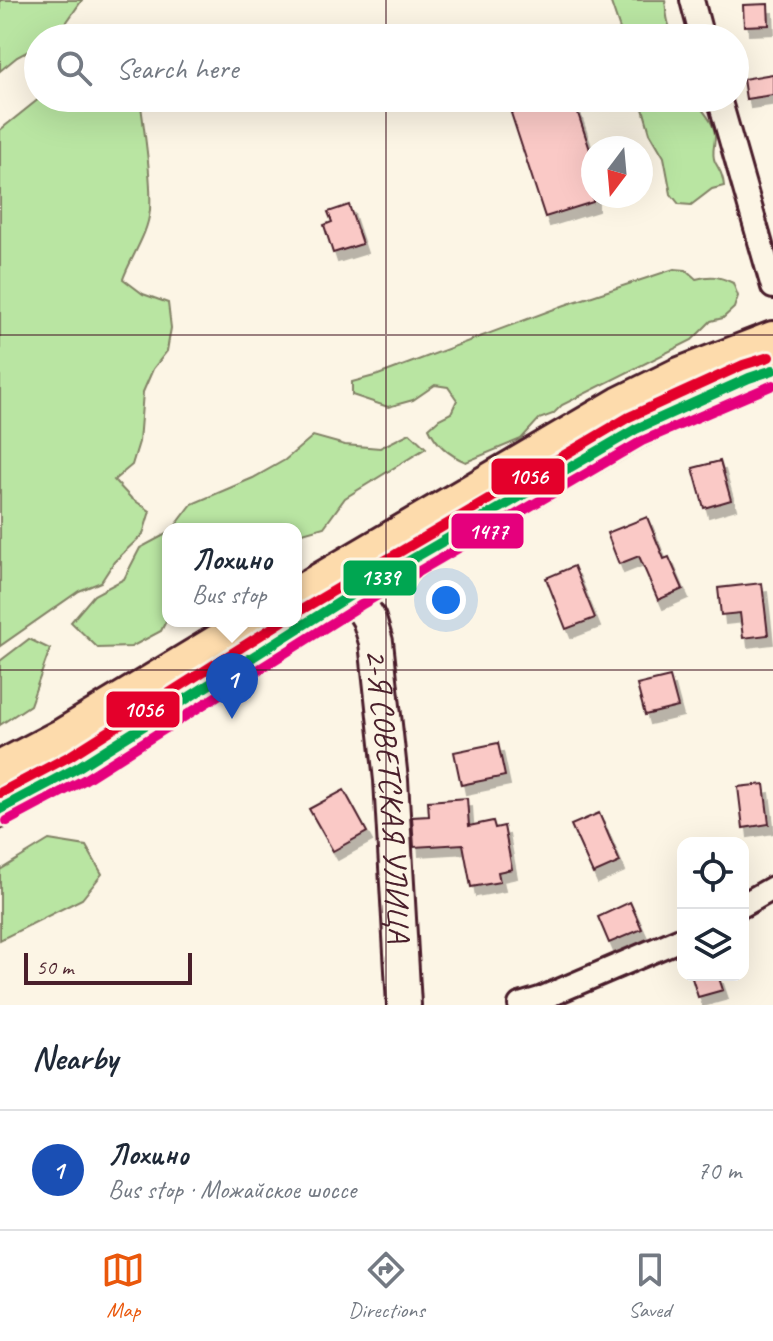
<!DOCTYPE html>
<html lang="en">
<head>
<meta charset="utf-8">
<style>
	body { margin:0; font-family:Caveat,sans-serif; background:#f6f6f7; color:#1f2937 }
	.controls { position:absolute; right:24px; bottom:24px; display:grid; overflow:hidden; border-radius:16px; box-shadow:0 8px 32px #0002 }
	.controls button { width:72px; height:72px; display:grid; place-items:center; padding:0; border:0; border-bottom:2px solid #e0e1e3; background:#fff; color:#1f2937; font:40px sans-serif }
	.compass { position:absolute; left:581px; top:136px; width:72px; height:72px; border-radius:50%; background:#fff; box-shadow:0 8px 32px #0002; rotate:196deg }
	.scale { position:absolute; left:24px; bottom:20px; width:168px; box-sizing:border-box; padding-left:8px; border:4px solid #4a1f2b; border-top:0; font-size:22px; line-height:28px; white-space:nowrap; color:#4a1f2b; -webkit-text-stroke:6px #fcf5e5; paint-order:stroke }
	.you { position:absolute; left:446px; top:600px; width:28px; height:28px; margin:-20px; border:6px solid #fff; border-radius:50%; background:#1a73e8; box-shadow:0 0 0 12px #1a73e833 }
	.badge { display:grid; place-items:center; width:52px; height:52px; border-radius:50%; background:#ea580c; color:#fff; font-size:26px; font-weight:700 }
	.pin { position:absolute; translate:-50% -66px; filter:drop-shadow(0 2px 4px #0008) }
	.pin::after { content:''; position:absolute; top:42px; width:28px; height:24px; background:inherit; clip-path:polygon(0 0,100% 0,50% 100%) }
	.popup { position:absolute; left:162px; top:523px; width:140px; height:104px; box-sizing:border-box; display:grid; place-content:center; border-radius:16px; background:#fff; filter:drop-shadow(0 2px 6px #0005); font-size:26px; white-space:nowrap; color:#747a83 }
	.popup b { font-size:30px; color:#1f2937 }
	.popup::after { content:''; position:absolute; left:50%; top:100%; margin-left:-16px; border:16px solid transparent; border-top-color:#fff }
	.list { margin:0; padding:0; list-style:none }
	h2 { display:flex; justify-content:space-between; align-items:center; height:104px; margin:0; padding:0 32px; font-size:34px }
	h2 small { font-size:26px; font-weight:400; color:#747a83 }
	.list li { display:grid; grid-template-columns:52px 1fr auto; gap:24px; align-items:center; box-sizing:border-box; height:120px; padding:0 32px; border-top:2px solid #e0e1e3 }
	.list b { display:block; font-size:30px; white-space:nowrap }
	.list p { margin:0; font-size:26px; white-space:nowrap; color:#747a83 }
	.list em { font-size:26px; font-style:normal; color:#747a83 }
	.icon { flex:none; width:44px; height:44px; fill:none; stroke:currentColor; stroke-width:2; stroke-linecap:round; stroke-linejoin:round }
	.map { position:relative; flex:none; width:773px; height:1005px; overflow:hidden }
	.search { position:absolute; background:#fff; box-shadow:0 8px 32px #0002; left:24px; right:24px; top:24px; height:88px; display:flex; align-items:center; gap:20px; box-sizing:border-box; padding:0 28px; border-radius:44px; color:#747a83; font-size:30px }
	.sheet { height:224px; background:#fff }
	nav { display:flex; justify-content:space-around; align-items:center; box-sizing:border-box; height:112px; border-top:2px solid #e0e1e3; background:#fff; font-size:22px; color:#747a83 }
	nav a { display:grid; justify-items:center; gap:4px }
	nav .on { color:#ea580c }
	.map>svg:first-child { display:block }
	.green { fill:#b9e5a2; stroke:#828266; stroke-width:2 }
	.building { fill:#fac9c6; stroke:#4a1f2b; stroke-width:2; filter:url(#shadow) }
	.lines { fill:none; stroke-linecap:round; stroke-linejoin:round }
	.street-casing { stroke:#4a1f2b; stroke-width:28 }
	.secondary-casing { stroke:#4a1f2b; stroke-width:38 }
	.primary-casing { stroke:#4a1f2b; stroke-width:42 }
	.street { stroke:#fcf5e5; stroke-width:22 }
	.secondary { stroke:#fcf5e5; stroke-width:32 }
	.primary { stroke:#fddbac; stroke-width:36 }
	.bus-1-casing { stroke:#fcf5e5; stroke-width:16 }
	.bus-2-casing { stroke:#fcf5e5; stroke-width:16 }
	.bus-3-casing { stroke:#fcf5e5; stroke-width:16 }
	.bus-1 { stroke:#00a651; stroke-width:10 }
	.bus-2 { stroke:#e5007d; stroke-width:10 }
	.bus-3 { stroke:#e4002b; stroke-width:10 }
	.grid { fill:none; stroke:#4a1f2b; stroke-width:2; stroke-opacity:0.55 }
	.labels { text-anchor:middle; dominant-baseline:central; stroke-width:6; stroke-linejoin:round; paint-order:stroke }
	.street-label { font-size:32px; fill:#4a1f2b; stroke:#fcf5e5 }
	.line-badge { stroke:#fcf5e5; stroke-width:3 }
	.badge-label { font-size:22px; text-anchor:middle; font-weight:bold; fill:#fff }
</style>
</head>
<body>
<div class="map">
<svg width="773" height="1005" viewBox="0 0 773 1005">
	<defs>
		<filter id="shadow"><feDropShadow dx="5" dy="9" stdDeviation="0" flood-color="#0004"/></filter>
	</defs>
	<rect width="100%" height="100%" fill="#fcf5e5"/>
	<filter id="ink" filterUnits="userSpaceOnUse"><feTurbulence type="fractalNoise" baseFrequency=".0125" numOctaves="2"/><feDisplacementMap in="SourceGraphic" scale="16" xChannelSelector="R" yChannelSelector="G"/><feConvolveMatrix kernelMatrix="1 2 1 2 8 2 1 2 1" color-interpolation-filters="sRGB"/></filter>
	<g filter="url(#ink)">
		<g class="green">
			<polygon points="0,0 82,0 57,36 38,38 38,46 17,57 0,71"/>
			<path d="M610,0H665C667,14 666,30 679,38H623Z"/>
			<path d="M40,98H140C144,130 152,179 150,210C148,234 131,257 123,279L143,294L168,303L171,328L167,351L153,369L143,392L139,442L132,465L114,480L131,498L150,511L143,534L114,562L101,582L79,591L0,646V130Z"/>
			<path d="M640,98H698L697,102C704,113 715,123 715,136C715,145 711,153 715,162C720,171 723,175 724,186L712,189L691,205L679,204L671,194L664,157L650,133Z"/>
			<path d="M674,269L686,270L696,279C711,275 719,276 733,283L738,296L734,308L723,318L711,321L692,340L562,405L553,414L539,419L521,439L466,462C449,455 436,444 429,428L439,419L451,413L457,400L448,387L435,385L413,400L388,407L352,395V382L378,375L565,305Z"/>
			<polygon points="410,433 426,448 345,498 324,527 296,535 296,529 173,529 192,504 253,478 285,460 313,436 345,445 380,448"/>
			<polygon points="168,533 168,617 161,631 131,647 98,648 71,622 94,595 124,579 140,548"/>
			<polygon points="29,639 50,649 30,705 0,725 0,661"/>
			<polygon points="49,840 86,846 102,874 82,899 0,940 0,870"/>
		</g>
		<g class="building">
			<polygon points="768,4 769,25 744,26 743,5"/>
			<polygon points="773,74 773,95 746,99 743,79"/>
			<polygon points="557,98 573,98 593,159 593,202 545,217 511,113"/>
			<polygon points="349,205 362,244 333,253 324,225 332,222 328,212"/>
			<polygon points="720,461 731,500 704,508 693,468"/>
			<polygon points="647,517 664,559 669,557 683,589 658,600 639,556 619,564 607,533"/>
			<polygon points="574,566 595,618 566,629 546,578"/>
			<polygon points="762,583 768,635 743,638 740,613 721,615 718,588"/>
			<polygon points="670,677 678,707 645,715 637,685"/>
			<polygon points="498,743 505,776 461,785 454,752"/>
			<polygon points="764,784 769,824 743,828 738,787"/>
			<polygon points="344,790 367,832 333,851 309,809"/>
			<polygon points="467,798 469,826 493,821 495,828 504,826 512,869 498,872 500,882 471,887 463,844 414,847 412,817 429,816 428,801"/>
			<polygon points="599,813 620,862 593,874 571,825"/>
			<polygon points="630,902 642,929 609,943 598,917"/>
			<polygon points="691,975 718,975 723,990 698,997"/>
		</g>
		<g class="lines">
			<defs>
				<g id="street">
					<polyline points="692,0 702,38"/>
					<polyline points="719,98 773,287"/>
					<polyline points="743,905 773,888"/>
					<polyline points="520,1005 540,999 683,938"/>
				</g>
				<g id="secondary">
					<path id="s1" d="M341,573L369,619L376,642L391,780L404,1005"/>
				</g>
				<g id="primary">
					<polyline points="296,596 621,405 680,376 773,340"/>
					<polyline points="0,770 65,736 255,621"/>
					<polyline points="0,809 77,768 354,593 636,429 749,378 773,370"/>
				</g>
			</defs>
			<use href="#street" class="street-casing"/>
			<use href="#secondary" class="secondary-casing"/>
			<use href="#primary" class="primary-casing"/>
			<use href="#street" class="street"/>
			<use href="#secondary" class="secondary"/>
			<use href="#primary" class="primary"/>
			<defs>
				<polyline id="bus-1" points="0,809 77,768 354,593 636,429 749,378 773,370"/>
				<polyline id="bus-2" points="7,821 84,780 361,605 642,441 773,385"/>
				<g id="bus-3">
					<polyline points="296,613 629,417 743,365 769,357"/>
					<polyline points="0,793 70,756 283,621"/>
				</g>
			</defs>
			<use href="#bus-1" class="bus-1-casing"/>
			<use href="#bus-2" class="bus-2-casing"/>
			<use href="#bus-3" class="bus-3-casing"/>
			<use href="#bus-1" class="bus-1"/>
			<use href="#bus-2" class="bus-2"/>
			<use href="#bus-3" class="bus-3"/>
		</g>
	</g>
	<path class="grid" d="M386,0V38M386,98V1005M0,335H773M0,670H773"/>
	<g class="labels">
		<g class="street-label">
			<text stroke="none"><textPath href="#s1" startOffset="232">2-Я СОВЕТСКАЯ УЛИЦА</textPath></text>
		</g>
	</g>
	<g class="line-badge">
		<rect x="490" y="457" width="76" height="39" rx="8" fill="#e4002b"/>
		<rect x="450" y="512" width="75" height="38" rx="8" fill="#e5007d"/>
		<rect x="342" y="559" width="76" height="38" rx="8" fill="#00a651"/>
		<rect x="105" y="690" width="76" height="39" rx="8" fill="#e4002b"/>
	</g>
	<g class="badge-label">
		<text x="528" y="484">1056</text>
		<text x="488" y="539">1477</text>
		<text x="380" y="585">1339</text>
		<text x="143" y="717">1056</text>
	</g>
</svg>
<div class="controls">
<button><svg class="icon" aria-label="locate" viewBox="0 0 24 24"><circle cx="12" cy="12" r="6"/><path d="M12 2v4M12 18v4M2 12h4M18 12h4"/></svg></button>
<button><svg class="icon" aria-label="layers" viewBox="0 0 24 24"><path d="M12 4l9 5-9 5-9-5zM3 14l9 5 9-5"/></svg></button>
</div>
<svg class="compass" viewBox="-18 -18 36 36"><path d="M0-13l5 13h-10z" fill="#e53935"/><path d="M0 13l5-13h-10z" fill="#747a83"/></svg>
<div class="scale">50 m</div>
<div class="you"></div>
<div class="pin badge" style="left:232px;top:719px;background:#1a4fb4">1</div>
<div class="popup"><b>Лохино</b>Bus stop</div>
<div class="search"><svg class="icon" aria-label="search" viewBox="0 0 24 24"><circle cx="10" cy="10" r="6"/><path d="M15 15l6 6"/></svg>Search here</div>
</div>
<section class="sheet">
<h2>Nearby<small></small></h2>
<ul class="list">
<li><span class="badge" style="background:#1a4fb4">1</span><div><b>Лохино</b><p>Bus stop · Можайское шоссе</p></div><em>70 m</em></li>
</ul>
</section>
<nav>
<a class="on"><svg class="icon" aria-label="map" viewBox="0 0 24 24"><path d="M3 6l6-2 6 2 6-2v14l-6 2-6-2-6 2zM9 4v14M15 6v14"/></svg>Map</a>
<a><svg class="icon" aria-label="directions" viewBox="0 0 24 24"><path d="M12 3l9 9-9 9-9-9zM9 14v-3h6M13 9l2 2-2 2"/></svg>Directions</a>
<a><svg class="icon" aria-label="saved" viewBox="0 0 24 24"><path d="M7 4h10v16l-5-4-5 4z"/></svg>Saved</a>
</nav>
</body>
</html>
